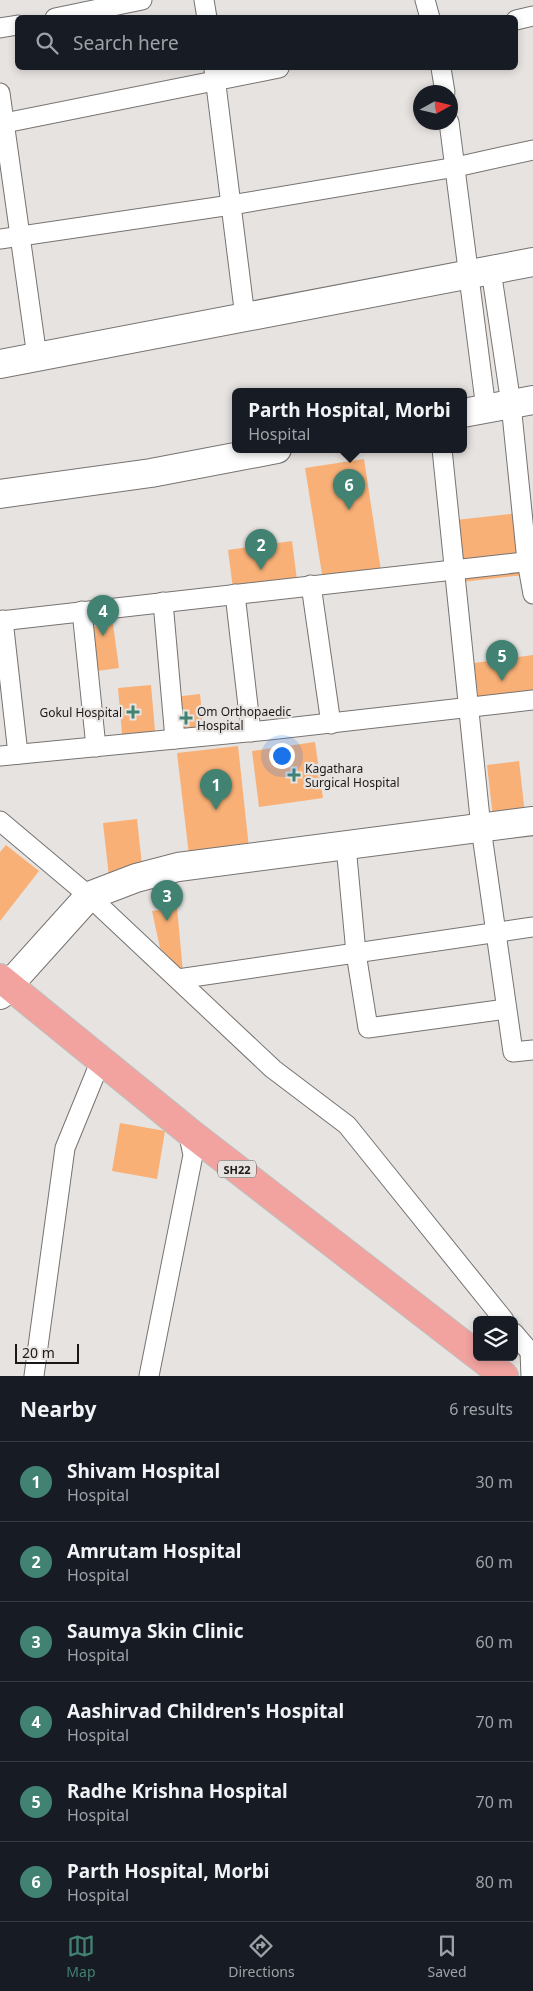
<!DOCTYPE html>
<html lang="en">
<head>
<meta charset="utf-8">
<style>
	body { margin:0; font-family:"Noto Sans",sans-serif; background:#242831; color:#f1f3f6 }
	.controls { position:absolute; right:15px; bottom:15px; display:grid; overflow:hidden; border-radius:8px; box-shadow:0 2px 8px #0003 }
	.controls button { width:45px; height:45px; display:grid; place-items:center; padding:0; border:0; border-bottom:1px solid #363941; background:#171b24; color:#f1f3f6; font:25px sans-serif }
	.compass { position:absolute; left:413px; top:85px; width:45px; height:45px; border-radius:50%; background:#171b24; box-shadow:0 2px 8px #0003; rotate:82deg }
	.scale { position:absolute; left:15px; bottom:12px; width:64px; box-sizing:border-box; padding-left:5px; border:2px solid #1b1918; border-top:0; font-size:14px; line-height:18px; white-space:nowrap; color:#1b1918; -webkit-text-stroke:4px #e7e3e0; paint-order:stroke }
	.you { position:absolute; left:281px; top:755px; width:18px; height:18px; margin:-12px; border:4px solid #fff; border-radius:50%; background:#1a73e8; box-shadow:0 0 0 8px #1a73e833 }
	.badge { display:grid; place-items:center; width:32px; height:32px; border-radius:50%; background:#418272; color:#fff; font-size:16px; font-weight:700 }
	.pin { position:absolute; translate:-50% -41px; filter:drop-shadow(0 1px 2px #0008) }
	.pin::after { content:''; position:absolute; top:26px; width:18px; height:15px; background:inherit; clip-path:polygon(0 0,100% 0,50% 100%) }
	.popup { position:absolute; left:232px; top:388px; width:235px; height:65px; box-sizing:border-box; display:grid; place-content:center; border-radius:8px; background:#171b24; filter:drop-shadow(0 1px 4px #0005); font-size:16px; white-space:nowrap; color:#9ea1a6 }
	.popup b { font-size:19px; color:#f1f3f6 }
	.popup::after { content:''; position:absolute; left:50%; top:100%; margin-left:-10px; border:10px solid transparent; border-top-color:#171b24 }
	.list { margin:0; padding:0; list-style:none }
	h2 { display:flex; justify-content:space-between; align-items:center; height:65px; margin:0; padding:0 20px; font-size:21px }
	h2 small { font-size:16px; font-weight:400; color:#9ea1a6 }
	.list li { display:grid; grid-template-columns:32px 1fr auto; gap:15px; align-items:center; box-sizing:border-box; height:80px; padding:0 20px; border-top:1px solid #363941 }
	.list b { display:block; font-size:19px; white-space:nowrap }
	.list p { margin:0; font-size:16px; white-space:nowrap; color:#9ea1a6 }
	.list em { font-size:16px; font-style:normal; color:#9ea1a6 }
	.icon { flex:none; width:28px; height:28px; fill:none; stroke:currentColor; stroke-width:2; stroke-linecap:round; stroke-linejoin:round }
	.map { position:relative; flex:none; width:533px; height:1376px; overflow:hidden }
	.search { position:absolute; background:#171b24; box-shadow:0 2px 8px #0003; left:15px; right:15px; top:15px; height:55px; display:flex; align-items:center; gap:12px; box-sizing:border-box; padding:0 18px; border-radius:8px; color:#9ea1a6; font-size:19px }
	.sheet { height:545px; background:#171b24 }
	nav { display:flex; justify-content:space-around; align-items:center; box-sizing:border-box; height:70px; border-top:1px solid #363941; background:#171b24; font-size:14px; color:#9ea1a6 }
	nav a { display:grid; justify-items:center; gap:2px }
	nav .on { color:#418272 }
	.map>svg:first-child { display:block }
	.building { fill:#f8b077 }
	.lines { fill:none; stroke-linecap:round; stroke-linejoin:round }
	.street-casing { stroke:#767371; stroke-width:21 }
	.secondary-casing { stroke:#767371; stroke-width:30 }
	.primary-casing { stroke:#bfbfbe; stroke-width:30 }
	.street { stroke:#fff; stroke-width:19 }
	.secondary { stroke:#fff; stroke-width:28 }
	.primary { stroke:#f2a39f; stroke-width:28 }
	.poi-dot { fill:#418272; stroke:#e7e3e0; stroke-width:2 }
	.labels { text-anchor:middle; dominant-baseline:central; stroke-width:4.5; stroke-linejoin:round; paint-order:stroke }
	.shield { fill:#e7e3e0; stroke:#585654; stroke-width:1 }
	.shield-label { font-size:11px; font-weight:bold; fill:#1b1918 }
	.poi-label { font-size:12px; fill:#1b1918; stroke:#e7e3e0; text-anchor:start }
</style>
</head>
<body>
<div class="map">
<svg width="533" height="1376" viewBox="0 0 533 1376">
	<rect width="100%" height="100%" fill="#e7e3e0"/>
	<g class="building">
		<polygon points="364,459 381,571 323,580 305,468"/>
		<polygon points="518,513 524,575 462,582 456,520"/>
		<polygon points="292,541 299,596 235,604 228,550"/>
		<polygon points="113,624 119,668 90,672 84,628"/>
		<polygon points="533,655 533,696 479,704 474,663"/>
		<polygon points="151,685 156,742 123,745 118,688"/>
		<polygon points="200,694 205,743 171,748 165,698"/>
		<polygon points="315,742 323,798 259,807 252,751"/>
		<polygon points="238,746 249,848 189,855 177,753"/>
		<polygon points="519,761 525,814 493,817 487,765"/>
		<polygon points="137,819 143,874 109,877 103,823"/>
		<polygon points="6,845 39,871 0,921 0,852"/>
		<polygon points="177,908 183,972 160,948 152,911"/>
		<polygon points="120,1123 165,1131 157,1179 112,1171"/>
	</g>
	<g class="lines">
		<defs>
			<g id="street">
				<polyline points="204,0 207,18"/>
				<polyline points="425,0 430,18"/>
				<polyline points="55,18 142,0"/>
				<polyline points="516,20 533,16"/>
				<polyline points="0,28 18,25"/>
				<polyline points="441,68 445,92"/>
				<polyline points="214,69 245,317"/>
				<polyline points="0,93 37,357"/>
				<polyline points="449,122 486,409"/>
				<polyline points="0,124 279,68"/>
				<polyline points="0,239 231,205 456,167 533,150"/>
				<polyline points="491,270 511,404 527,561 533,594"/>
				<polyline points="442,449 481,828 513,1052 533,1050"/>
				<polyline points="311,585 331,724"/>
				<polyline points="235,594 251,732"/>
				<polyline points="163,602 175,739"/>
				<polyline points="82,611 96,747"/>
				<polyline points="3,620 18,754"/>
				<polyline points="0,621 533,561"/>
				<polyline points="0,756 269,730 533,700"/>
				<polyline points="0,821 89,896 273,1069 347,1125 504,1320"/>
				<polyline points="346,846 356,953 368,1028 506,1009"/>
				<polyline points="178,979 533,927"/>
				<polyline points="514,1333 530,1352 531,1376"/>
				<polyline points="34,1376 65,1148 101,1060"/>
				<polyline points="149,1376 193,1155 188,1131"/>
			</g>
			<g id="secondary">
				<polyline points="0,364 533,262"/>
				<polyline points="463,413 533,400"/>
				<polyline points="0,494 151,473 277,449"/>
				<polyline points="0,995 89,896 136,878 178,867 533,821"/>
			</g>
			<g id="primary">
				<polyline points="0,978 188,1131 477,1355"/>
				<polyline points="480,1357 504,1376"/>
			</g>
		</defs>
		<use href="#street" class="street-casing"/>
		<use href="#secondary" class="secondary-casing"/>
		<use href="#primary" class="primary-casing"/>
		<use href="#street" class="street"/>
		<use href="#secondary" class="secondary"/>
		<use href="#primary" class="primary"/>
	</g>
	<g class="poi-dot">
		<path d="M130.5 704.5h5v5h5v5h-5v5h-5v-5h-5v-5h5z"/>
		<path d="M183.5 710.5h5v5h5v5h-5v5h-5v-5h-5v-5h5z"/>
		<path d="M291.5 767.5h5v5h5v5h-5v5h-5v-5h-5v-5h5z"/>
	</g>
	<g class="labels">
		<rect class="shield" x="218" y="1160.5" width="38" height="17" rx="4"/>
		<g class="shield-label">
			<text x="237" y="1169">SH22</text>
		</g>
		<g class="poi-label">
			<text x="197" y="711">Om Orthopaedic<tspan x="197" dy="14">Hospital</tspan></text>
			<text x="122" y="712" text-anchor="end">Gokul Hospital</text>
			<text x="305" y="768">Kagathara<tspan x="305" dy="14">Surgical Hospital</tspan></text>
		</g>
	</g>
</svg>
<div class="controls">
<button><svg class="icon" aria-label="layers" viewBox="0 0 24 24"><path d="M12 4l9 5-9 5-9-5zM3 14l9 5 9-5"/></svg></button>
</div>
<svg class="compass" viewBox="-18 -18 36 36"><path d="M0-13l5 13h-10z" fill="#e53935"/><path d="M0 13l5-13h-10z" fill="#9ea1a6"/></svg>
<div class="scale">20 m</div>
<div class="you"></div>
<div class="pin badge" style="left:216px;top:810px">1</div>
<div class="pin badge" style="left:261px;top:570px">2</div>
<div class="pin badge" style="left:167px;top:921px">3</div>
<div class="pin badge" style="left:103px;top:636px">4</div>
<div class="pin badge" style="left:502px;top:681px">5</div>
<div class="pin badge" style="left:349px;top:510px">6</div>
<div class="popup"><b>Parth Hospital, Morbi</b>Hospital</div>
<div class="search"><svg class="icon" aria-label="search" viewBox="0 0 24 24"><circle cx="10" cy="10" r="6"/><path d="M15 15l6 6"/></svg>Search here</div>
</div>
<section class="sheet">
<h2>Nearby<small>6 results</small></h2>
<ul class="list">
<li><span class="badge">1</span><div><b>Shivam Hospital</b><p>Hospital</p></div><em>30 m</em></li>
<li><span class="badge">2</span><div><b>Amrutam Hospital</b><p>Hospital</p></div><em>60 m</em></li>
<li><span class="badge">3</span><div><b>Saumya Skin Clinic</b><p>Hospital</p></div><em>60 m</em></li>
<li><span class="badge">4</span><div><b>Aashirvad Children's Hospital</b><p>Hospital</p></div><em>70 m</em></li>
<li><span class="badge">5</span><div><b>Radhe Krishna Hospital</b><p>Hospital</p></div><em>70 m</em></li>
<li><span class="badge">6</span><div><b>Parth Hospital, Morbi</b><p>Hospital</p></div><em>80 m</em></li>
</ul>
</section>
<nav>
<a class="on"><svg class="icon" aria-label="map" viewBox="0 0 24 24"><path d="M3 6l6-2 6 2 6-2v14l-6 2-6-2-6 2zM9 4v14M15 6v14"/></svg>Map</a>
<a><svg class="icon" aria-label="directions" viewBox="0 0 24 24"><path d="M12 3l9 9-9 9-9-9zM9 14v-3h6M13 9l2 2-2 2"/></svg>Directions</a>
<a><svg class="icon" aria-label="saved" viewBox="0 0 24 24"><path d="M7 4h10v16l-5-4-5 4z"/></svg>Saved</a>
</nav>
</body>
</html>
